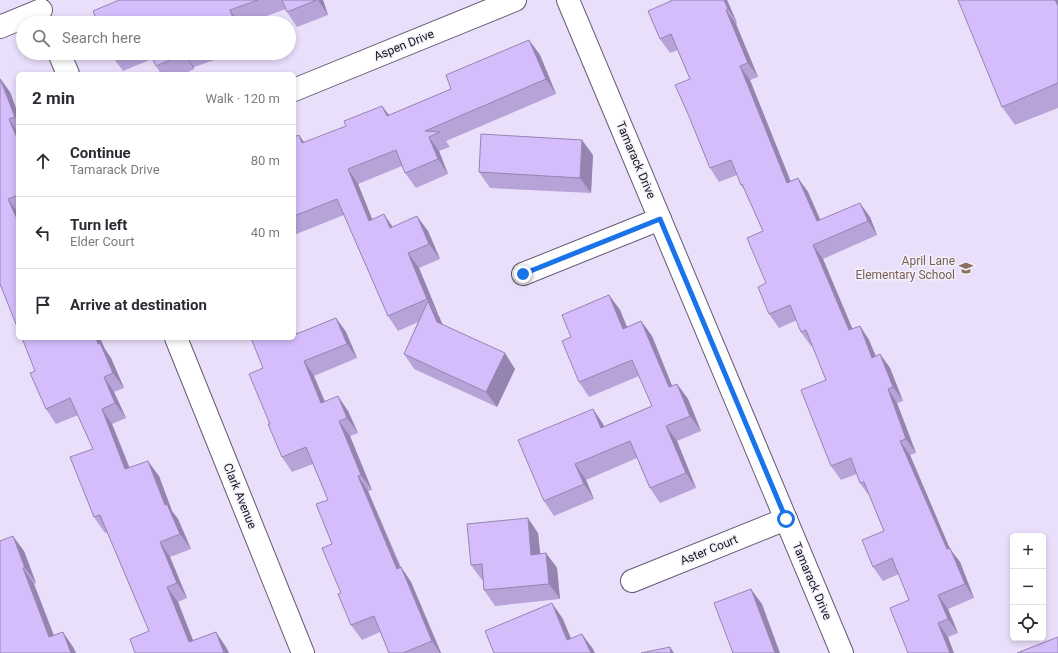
<!DOCTYPE html>
<html lang="en">
<head>
<meta charset="utf-8">
<style>
	body { margin:0; font-family:Roboto,sans-serif; background:#f7f7f7; color:#2b2b33 }
	.controls { position:absolute; right:12px; bottom:12px; display:grid; overflow:hidden; border-radius:6px; box-shadow:0 2px 6px #0003 }
	.controls button { width:36px; height:36px; display:grid; place-items:center; padding:0; border:0; border-bottom:1px solid #e1e1e2; background:#fff; color:#2b2b33; font:20px sans-serif }
	.stop { position:absolute; width:12px; height:12px; margin:-9px; border:3px solid #1a73e8; border-radius:50%; background:#fff }
	.stop.end { background:#1a73e8; border-color:#fff; box-shadow:0 1px 4px #0008 }
	.list { margin:0; padding:0; list-style:none }
	h2 { display:flex; justify-content:space-between; align-items:center; height:52px; margin:0; padding:0 16px; font-size:17px }
	h2 small { font-size:13px; font-weight:400; color:#7c7c81 }
	.list li { display:grid; grid-template-columns:26px 1fr auto; gap:12px; align-items:center; box-sizing:border-box; height:72px; padding:0 16px; border-top:1px solid #e1e1e2 }
	.list b { display:block; font-size:15px; white-space:nowrap }
	.list p { margin:0; font-size:13px; white-space:nowrap; color:#7c7c81 }
	.list em { font-size:13px; font-style:normal; color:#7c7c81 }
	.icon { flex:none; width:22px; height:22px; fill:none; stroke:currentColor; stroke-width:2; stroke-linecap:round; stroke-linejoin:round }
	.map { position:relative; flex:none; width:1058px; height:653px; overflow:hidden }
	.search { position:absolute; background:#fff; box-shadow:0 2px 6px #0003; left:16px; top:16px; width:280px; height:44px; display:flex; align-items:center; gap:10px; box-sizing:border-box; padding:0 14px; border-radius:22px; color:#7c7c81; font-size:15px }
	.panel { position:absolute; background:#fff; box-shadow:0 2px 6px #0003; left:16px; top:72px; width:280px; height:268px; border-radius:6px }
	.map>svg:first-child { display:block }
	.lines { fill:none; stroke-linecap:round; stroke-linejoin:round }
	.minor-casing { stroke:#635a72; stroke-width:24 }
	.minor { stroke:#fff; stroke-width:22 }
	.wall { fill:#b7a3d8 }
	.shaded-wall { fill:#9584b0 }
	.building { fill:#d5bdfb; stroke:#9584b0 }
	.route { stroke:#1a73e8; stroke-width:5 }
	.labels { text-anchor:middle; dominant-baseline:central; stroke-width:3; stroke-linejoin:round; paint-order:stroke }
	.street-label { font-size:12px; fill:#17141d; stroke:#f4f0fb }
	.education-label { font-size:12px; fill:#785e54; stroke:#f4f0fb; text-anchor:end }
</style>
</head>
<body>
<div class="map">
<svg width="1058" height="653" viewBox="0 0 1058 653">
	<rect width="100%" height="100%" fill="#eadffb"/>
	<g class="lines">
		<defs>
			<g id="minor">
				<polyline points="568,0 842,653"/>
				<polyline points="0,27 41,10"/>
				<polyline points="59,53 68,74"/>
				<polyline points="294,90 515,0"/>
				<polyline points="523,274 660,219"/>
				<polyline points="176,338 303,653"/>
				<polyline points="632,581 786,519"/>
			</g>
		</defs>
		<use href="#minor" class="minor-casing"/>
		<use href="#minor" class="minor"/>
	</g>
	<g class="wall">
		<polygon points="119,0 323,0 328,15 297,27 287,12 286,9 247,23 98,23"/>
		<polygon points="671,0 727,0 737,23 736,24 758,77 750,80 790,181 798,178 808,192 820,220 870,217 877,235 823,259 852,329 860,326 869,340 876,356 880,354 890,368 903,401 897,403 916,453 910,455 950,549 960,562 974,598 948,609 958,633 948,637 909,600 899,574 883,581 873,567 884,531 870,497 860,483 857,474 841,480 831,466 826,380 813,345 811,346 801,332 797,320 779,328 769,314 766,283 763,231 746,192 741,185 737,175 719,182 710,168 690,79 678,50 670,53 660,39 671,1"/>
		<polygon points="1058,0 1058,108 1015,125 1002,107"/>
		<polygon points="529,40 540,55 556,94 446,141 450,147 439,151 448,174 416,188 405,173 402,166 358,184 372,219 393,227 428,231 440,259 419,268 438,314 437,314 442,324 515,369 497,407 414,369 404,354 418,322 398,331 388,316 344,215 294,235 294,137 304,142 389,115 451,89"/>
		<polygon points="111,53 235,53 194,67 194,69 184,74 161,74 156,66 152,59 123,71 112,56"/>
		<polygon points="10,92 18,114 18,329 0,284"/>
		<polygon points="593,155 591,193 490,188 479,172"/>
		<polygon points="609,295 620,310 627,327 641,321 652,336 672,386 677,384 688,399 701,431 677,441 696,488 660,503 650,488 637,458 586,480 594,499 554,516 544,501 593,409 604,426 652,406 639,376 589,397 579,382 571,337"/>
		<polygon points="336,318 346,332 357,358 314,376 325,401 348,411 358,433 350,436 372,490 368,491 401,567 411,582 441,653 389,653 380,632 362,640 351,625 341,593 332,544 328,500 313,464 292,472 282,457 270,424 263,368 294,338 294,327 297,334"/>
		<polygon points="105,349 111,358 124,388 114,392 126,418 112,424 130,468 159,476 172,511 178,519 191,549 170,557 187,598 178,602 193,641 226,647 229,653 149,631 107,532 105,533 94,517 93,449 78,415 56,424 46,409 35,371"/>
		<polygon points="538,533 540,554 546,553 557,568 560,599 495,606 484,590 483,580 482,580 471,565"/>
		<polygon points="24,551 36,583 34,584 54,635 73,647 76,653 0,653"/>
	</g>
	<g class="shaded-wall">
		<polygon points="318,0 323,0 328,15"/>
		<polygon points="724,0 727,0 737,23 728,9"/>
		<polygon points="1055,0 1058,0 1058,6"/>
		<polygon points="230,10 239,23 235,23"/>
		<polygon points="726,10 736,24 758,77 748,63"/>
		<polygon points="529,40 540,55 556,94 546,79"/>
		<polygon points="184,53 194,67 194,69 184,54"/>
		<polygon points="740,66 750,80 797,197 787,183"/>
		<polygon points="0,78 10,92 18,114 18,122 15,117"/>
		<polygon points="382,106 393,120 387,116"/>
		<polygon points="9,119 18,132 18,140"/>
		<polygon points="299,135 309,149 302,143"/>
		<polygon points="429,137 439,151 448,174 438,159"/>
		<polygon points="582,140 593,155 591,193 580,178"/>
		<polygon points="348,169 358,184 379,236 369,221"/>
		<polygon points="798,178 808,192 827,235 817,221"/>
		<polygon points="8,199 18,213 18,221"/>
		<polygon points="860,203 870,217 877,235 868,221"/>
		<polygon points="384,214 394,229 390,228"/>
		<polygon points="417,216 428,231 440,259 429,244"/>
		<polygon points="813,245 823,259 859,344 849,330"/>
		<polygon points="408,253 419,268 438,314 427,299"/>
		<polygon points="609,295 620,310 634,344 623,329"/>
		<polygon points="428,301 439,316 448,337 437,322"/>
		<polygon points="336,318 346,332 357,358 347,344"/>
		<polygon points="641,321 652,336 679,403 669,387"/>
		<polygon points="860,326 869,340 882,372 872,358"/>
		<polygon points="294,327 303,350 294,337"/>
		<polygon points="96,338 100,338 105,349 111,358 124,388 113,373 98,344"/>
		<polygon points="505,353 515,369 497,407 486,392"/>
		<polygon points="880,354 890,368 903,401 893,387"/>
		<polygon points="304,361 314,376 331,418 321,403"/>
		<polygon points="104,377 114,392 126,418 115,403"/>
		<polygon points="677,384 688,399 701,431 690,416"/>
		<polygon points="888,389 897,403 916,453 906,439"/>
		<polygon points="338,396 348,411 358,433 347,418"/>
		<polygon points="102,409 112,424 136,485 125,469"/>
		<polygon points="593,409 603,424 611,443 601,428"/>
		<polygon points="339,421 350,436 372,490 361,475"/>
		<polygon points="666,426 677,441 696,488 686,473"/>
		<polygon points="900,441 910,455 950,549 960,562 974,598 965,584 947,549"/>
		<polygon points="148,461 159,476 172,511 178,519 191,549 180,534 165,505"/>
		<polygon points="575,464 586,480 594,499 584,484"/>
		<polygon points="358,476 368,491 407,584 397,569"/>
		<polygon points="528,518 538,533 542,570 531,555"/>
		<polygon points="13,536 24,551 36,583 25,568"/>
		<polygon points="160,542 170,557 187,598 177,583"/>
		<polygon points="546,553 557,568 560,599 549,584"/>
		<polygon points="401,567 411,582 441,653 440,653 432,641"/>
		<polygon points="23,568 34,584 60,652 49,637"/>
		<polygon points="167,587 178,602 198,653 189,642"/>
		<polygon points="751,589 762,604 780,653 775,653"/>
		<polygon points="938,595 948,609 958,633 948,619"/>
		<polygon points="552,603 563,619 577,653 567,640"/>
		<polygon points="938,623 948,637 954,653 950,653"/>
		<polygon points="63,632 73,647 76,653 71,653"/>
		<polygon points="216,632 226,647 229,653 224,653"/>
		<polygon points="582,634 593,649 595,653 591,653"/>
		<polygon points="670,647 674,653 671,653"/>
	</g>
	<g class="building">
		<polygon points="119,0 258,0 230,10 235,23 98,23 93,11"/>
		<polygon points="282,0 317,0 287,12"/>
		<polygon points="671,0 724,0 728,9 726,10 748,63 740,66 787,183 798,178 817,221 860,203 868,221 813,245 849,330 860,326 872,358 880,354 893,387 888,389 906,439 900,441 947,549 950,548 965,584 938,595 948,619 938,623 950,653 908,653 890,608 909,600 892,558 873,567 862,540 884,531 864,482 860,483 851,458 831,466 801,390 826,380 806,330 801,332 790,305 769,314 758,287 766,283 747,238 763,231 742,184 741,185 731,160 710,168 688,114 675,85 690,79 671,34 660,39 648,11 671,1"/>
		<polygon points="958,0 1055,0 1058,6 1058,83 1002,107"/>
		<polygon points="529,40 546,79 425,131 440,132 429,137 438,159 405,173 396,150 348,169 369,221 384,214 390,228 417,216 429,244 408,253 427,299 388,316 337,199 294,216 294,137 299,135 302,143 346,126 344,121 382,106 387,116 451,89 446,75"/>
		<polygon points="111,53 120,53 112,56"/>
		<polygon points="150,53 183,53 184,54 156,66"/>
		<polygon points="0,79 15,117 9,119 18,140 18,195 8,199 18,221 18,329 0,284"/>
		<polygon points="481,134 582,140 580,178 479,172"/>
		<polygon points="609,295 623,329 641,321 669,387 677,384 690,416 666,426 686,473 650,488 630,441 575,464 584,484 544,501 518,440 593,409 601,428 652,406 632,360 579,382 562,341 571,337 562,315"/>
		<polygon points="428,301 437,322 505,353 486,392 404,354"/>
		<polygon points="336,318 347,344 304,361 321,403 338,396 347,418 339,421 361,475 358,476 397,569 401,567 432,641 403,653 389,653 374,616 351,625 338,594 341,593 322,548 332,544 316,504 328,500 306,447 282,457 268,424 270,424 249,374 263,368 251,338 294,338 294,335"/>
		<polygon points="22,338 96,338 98,344 100,343 113,373 104,377 115,403 102,409 125,469 148,461 165,505 167,504 180,534 160,542 177,583 167,587 189,642 216,632 224,653 135,653 130,639 149,631 100,515 94,517 70,457 93,449 70,398 46,409 30,373 35,371"/>
		<polygon points="528,518 531,555 546,553 549,584 484,590 482,564 471,565 467,524"/>
		<polygon points="13,536 25,568 23,568 49,637 63,632 71,653 0,653 0,541"/>
		<polygon points="751,589 775,653 733,653 714,603"/>
		<polygon points="552,603 567,640 582,634 591,653 494,653 485,631"/>
		<polygon points="1058,637 1058,653 1017,653"/>
		<polygon points="670,647 671,653 641,653"/>
	</g>
	<g class="lines">
		<polyline class="route" points="523,274 660,219 786,519"/>
	</g>
	<defs>
		<symbol id="school-bare" viewBox="-9 -9 18 18"><path d="M0-5L7-2L0 1L-7-2ZM-4 1L0 2.5L4 1V4Q0 6-4 4Z" fill="#8d6e63" stroke="#f4f0fb" stroke-width="2.5" paint-order="stroke"/></symbol>
	</defs>
	<g fill-rule="evenodd">
		<use href="#school-bare" x="956" y="258" width="20" height="20"/>
	</g>
	<g class="labels">
		<g class="street-label">
			<text transform="translate(404 45) rotate(-22)">Aspen Drive</text>
			<text transform="translate(636 160) rotate(67)">Tamarack Drive</text>
			<text transform="translate(240 496) rotate(68)">Clark Avenue</text>
			<text transform="translate(709 550) rotate(-22)">Aster Court</text>
			<text transform="translate(812 581) rotate(67)">Tamarack Drive</text>
		</g>
		<g class="education-label">
			<text x="955" y="261">April Lane<tspan x="955" dy="14">Elementary School</tspan></text>
		</g>
	</g>
</svg>
<div class="controls">
<button>+</button>
<button>−</button>
<button><svg class="icon" aria-label="locate" viewBox="0 0 24 24"><circle cx="12" cy="12" r="6"/><path d="M12 2v4M12 18v4M2 12h4M18 12h4"/></svg></button>
</div>
<div class="stop" style="left:786px;top:519px"></div>
<div class="stop end" style="left:523px;top:274px"></div>
<div class="search"><svg class="icon" aria-label="search" viewBox="0 0 24 24"><circle cx="10" cy="10" r="6"/><path d="M15 15l6 6"/></svg>Search here</div>
<section class="panel">
<h2>2 min<small>Walk · 120 m</small></h2>
<ul class="list">
<li><svg class="icon" aria-label="ahead" viewBox="0 0 24 24"><path d="M12 20V5M6 11l6-6 6 6"/></svg><div><b>Continue</b><p>Tamarack Drive</p></div><em>80 m</em></li>
<li><svg class="icon" aria-label="left" viewBox="0 0 24 24"><path d="M17 20v-9H6M10 6l-5 5 5 5"/></svg><div><b>Turn left</b><p>Elder Court</p></div><em>40 m</em></li>
<li><svg class="icon" aria-label="arrive" viewBox="0 0 24 24"><path d="M6 21V4h12l-3 4 3 4H6"/></svg><div><b>Arrive at destination</b></div></li>
</ul>
</section>
</div>
</body>
</html>
